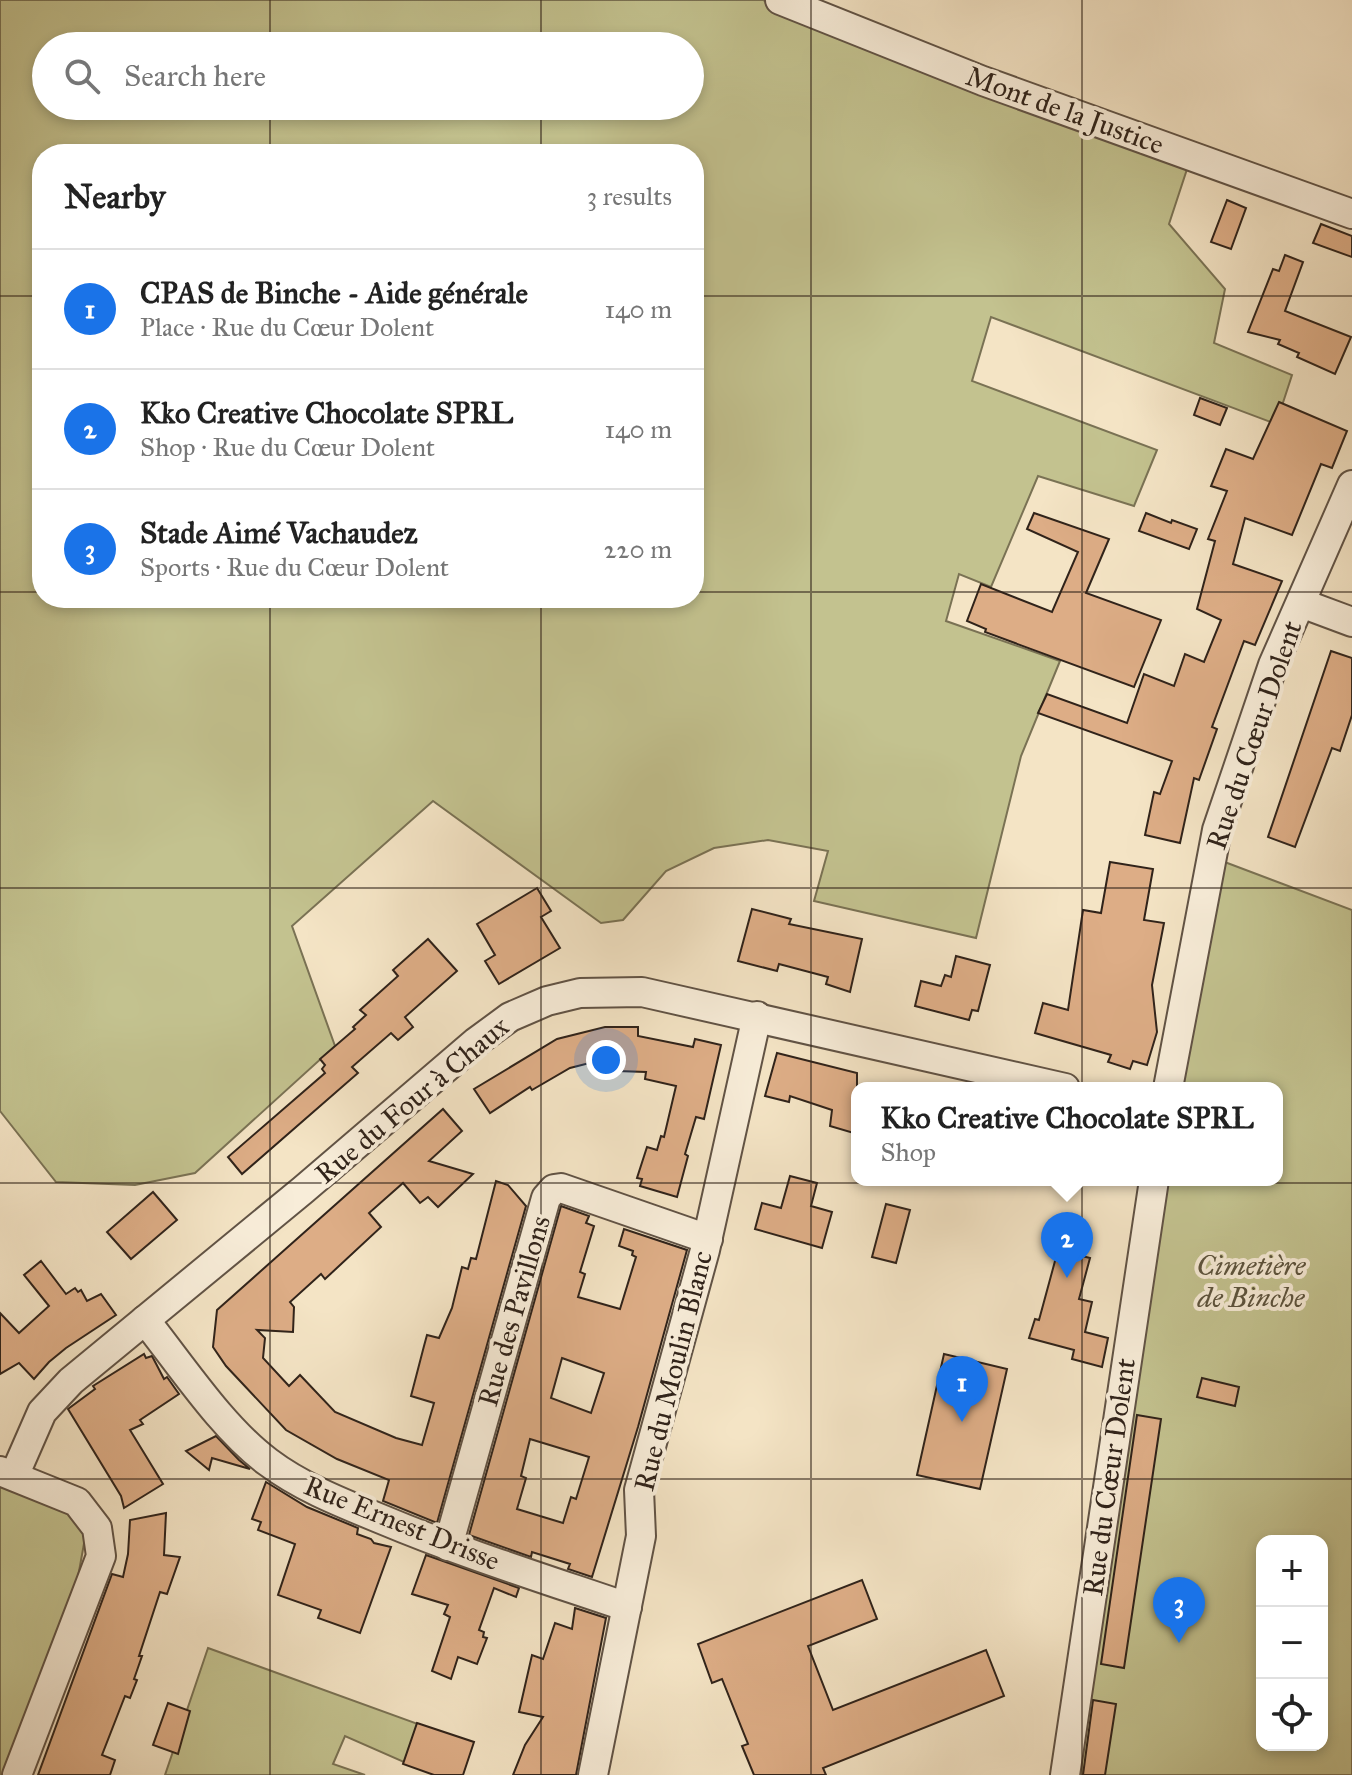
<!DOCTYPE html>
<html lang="en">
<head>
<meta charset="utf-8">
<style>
	body { margin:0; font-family:"IM FELL Great Primer",serif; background:#f2f2f2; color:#222 }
	.controls { position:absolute; right:24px; bottom:24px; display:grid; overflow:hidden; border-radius:16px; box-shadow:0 4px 12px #0003 }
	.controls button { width:72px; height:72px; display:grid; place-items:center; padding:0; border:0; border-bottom:2px solid #e0e0e0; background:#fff; color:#222; font:40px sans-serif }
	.you { position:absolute; left:606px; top:1060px; width:28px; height:28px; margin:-20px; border:6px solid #fff; border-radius:50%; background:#1a73e8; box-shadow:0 0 0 12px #1a73e833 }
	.badge { display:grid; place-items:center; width:52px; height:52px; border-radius:50%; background:#1a73e8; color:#fff; font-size:26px; font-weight:700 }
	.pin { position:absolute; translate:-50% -66px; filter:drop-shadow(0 2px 4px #0008) }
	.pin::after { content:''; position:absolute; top:42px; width:28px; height:24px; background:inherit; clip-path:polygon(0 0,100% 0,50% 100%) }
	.popup { position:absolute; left:851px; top:1082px; width:432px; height:104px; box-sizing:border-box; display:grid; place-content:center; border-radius:16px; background:#fff; filter:drop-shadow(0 2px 6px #0005); font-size:26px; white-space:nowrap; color:#767676 }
	.popup b { font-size:30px; color:#222 }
	.popup::after { content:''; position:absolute; left:50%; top:100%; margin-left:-16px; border:16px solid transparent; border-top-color:#fff }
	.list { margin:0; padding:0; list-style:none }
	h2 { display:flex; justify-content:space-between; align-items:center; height:104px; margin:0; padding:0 32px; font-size:34px }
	h2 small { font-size:26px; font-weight:400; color:#767676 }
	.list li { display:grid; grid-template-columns:52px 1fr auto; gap:24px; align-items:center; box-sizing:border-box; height:120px; padding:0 32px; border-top:2px solid #e0e0e0 }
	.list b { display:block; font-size:30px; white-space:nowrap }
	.list p { margin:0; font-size:26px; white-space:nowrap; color:#767676 }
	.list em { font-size:26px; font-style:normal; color:#767676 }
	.icon { flex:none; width:44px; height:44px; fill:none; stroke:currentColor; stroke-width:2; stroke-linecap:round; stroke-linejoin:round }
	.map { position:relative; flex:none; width:1352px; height:1775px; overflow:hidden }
	.search { position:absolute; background:#fff; box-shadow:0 4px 12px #0003; left:32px; top:32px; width:672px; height:88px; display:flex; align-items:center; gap:20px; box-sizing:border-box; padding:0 28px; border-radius:44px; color:#767676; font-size:30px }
	.panel { position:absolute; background:#fff; box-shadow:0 4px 12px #0003; left:32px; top:144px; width:672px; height:464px; border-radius:32px }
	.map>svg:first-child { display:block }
	.green { fill:#c3c28f; stroke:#7a7254; stroke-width:2; fill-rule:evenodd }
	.building { fill:#ddad86; stroke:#30231a; stroke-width:2; fill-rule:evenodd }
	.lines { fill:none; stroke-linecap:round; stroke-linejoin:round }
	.minor-casing { stroke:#615345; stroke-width:32 }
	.minor { stroke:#f8edd9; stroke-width:28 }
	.grid { fill:none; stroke:#30231a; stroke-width:2; stroke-opacity:0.55 }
	.labels { text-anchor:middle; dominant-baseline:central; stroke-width:8; stroke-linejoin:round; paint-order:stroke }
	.street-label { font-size:28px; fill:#30231a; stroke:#f8edd9 }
	.park-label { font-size:28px; font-style:italic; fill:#5c533d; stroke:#f8edd9 }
</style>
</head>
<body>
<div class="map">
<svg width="1352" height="1775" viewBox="0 0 1352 1775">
	<rect width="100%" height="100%" fill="#f4e4c5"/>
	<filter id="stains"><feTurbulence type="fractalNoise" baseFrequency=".0025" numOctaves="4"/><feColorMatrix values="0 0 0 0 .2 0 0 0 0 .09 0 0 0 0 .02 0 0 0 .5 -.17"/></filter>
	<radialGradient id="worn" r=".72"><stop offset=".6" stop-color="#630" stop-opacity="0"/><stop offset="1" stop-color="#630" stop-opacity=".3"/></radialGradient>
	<g class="green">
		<path d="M0,0H763L978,86L1189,163L1169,224L1225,289L1214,343L1292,375L1276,424L991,317L972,381L1157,450L1134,506L1038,476L991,587L959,574L946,621L1060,661L1021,756L976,938L814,901L828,851L768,840L714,848L666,871L623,920L601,923L433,801L292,926L335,1046L195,1173L135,1185L56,1182L0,1111ZM46,46H690V106H46ZM42,154H694V598H42Z"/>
		<path d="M1222,861L1352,910V1775H1077L1165,1180H1277V1088H1181ZM1262,1541H1322V1745H1262Z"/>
		<polygon points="0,1484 64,1508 77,1518 85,1538 78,1577 8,1768 3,1775 0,1775"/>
		<polygon points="208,1648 418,1724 406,1763 345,1736 333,1764 365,1775 165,1775"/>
	</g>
	<g class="building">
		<polygon points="1227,200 1246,208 1231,249 1211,242"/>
		<polygon points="1321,224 1352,236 1352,257 1313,243"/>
		<polygon points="1285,255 1303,262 1285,311 1351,337 1335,374 1297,357 1299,353 1278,344 1280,340 1248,332 1273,269 1279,271"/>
		<polygon points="1200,398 1227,408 1220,425 1194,415"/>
		<polygon points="1279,402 1347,431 1332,468 1321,464 1292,535 1245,518 1233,564 1282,581 1255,645 1244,641 1212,727 1217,729 1199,780 1194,778 1180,843 1145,835 1154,792 1160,794 1172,761 1038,713 1047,694 1127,723 1144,674 1174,686 1185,654 1204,662 1221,620 1197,609 1215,541 1208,539 1227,491 1211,486 1226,449 1253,459"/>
		<polygon points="1034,513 1109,539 1086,593 1161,620 1134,687 985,632 986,629 967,621 981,584 1052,612 1078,552 1027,529"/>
		<polygon points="1146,513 1171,523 1172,520 1197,529 1189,549 1139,531"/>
		<polygon points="1331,651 1352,658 1352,715 1340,751 1332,748 1295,847 1268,837"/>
		<polygon points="1110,862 1153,869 1144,920 1164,923 1152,985 1157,1032 1147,1065 1133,1061 1130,1069 1108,1062 1111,1055 1035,1033 1043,1003 1068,1010 1083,910 1101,913"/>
		<polygon points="537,888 551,911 541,917 560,948 499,984 485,961 495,955 477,924"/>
		<polygon points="752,909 791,919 789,924 862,939 850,992 826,984 828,977 779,964 777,971 738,961"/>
		<polygon points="428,939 457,971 405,1017 413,1027 398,1040 391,1033 352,1067 358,1073 242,1174 228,1157 325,1073 322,1069 325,1065 320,1059 355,1029 353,1027 366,1015 360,1010 398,976 393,970"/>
		<polygon points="956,956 990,965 978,1011 972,1010 969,1020 915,1006 921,981 941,986 945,975 951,977"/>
		<polygon points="605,1027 638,1027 638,1036 693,1047 695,1039 721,1045 704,1119 696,1117 685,1154 688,1156 677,1197 640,1186 642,1179 637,1178 647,1147 657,1150 661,1136 664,1137 676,1086 645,1079 646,1072 617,1071 605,1059 570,1068 532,1090 530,1087 490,1113 474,1089 557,1039"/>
		<polygon points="777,1053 857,1073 857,1134 830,1126 832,1110 790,1096 789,1102 765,1096"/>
		<polygon points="443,1109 462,1131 429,1161 473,1174 438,1207 428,1197 420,1203 403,1183 369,1213 381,1227 325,1279 321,1274 290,1302 294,1307 293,1332 257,1330 265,1338 263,1358 289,1386 300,1375 335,1412 396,1438 422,1445 434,1403 411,1396 424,1346 427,1335 439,1338 452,1308 462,1267 468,1269 471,1258 476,1259 496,1181 508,1185 526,1206 437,1523 383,1501 389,1480 337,1459 286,1430 226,1366 213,1347 217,1310"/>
		<polygon points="790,1176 817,1183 811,1206 832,1212 822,1248 755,1229 762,1203 781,1208"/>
		<polygon points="153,1192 177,1220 131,1259 107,1232"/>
		<polygon points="886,1204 910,1210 896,1263 872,1257"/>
		<path d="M561,1206L589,1216L586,1223L594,1226L580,1272L585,1274L578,1297L620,1309L636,1257L632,1255L633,1251L619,1246L624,1229L687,1250L638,1427L592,1577L568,1569L570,1564L532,1552L531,1557L469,1535ZM562,1358L604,1373L591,1413L551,1398ZM530,1439L589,1457L576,1499L571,1497L563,1523L517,1509L526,1478L521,1476Z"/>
		<polygon points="1058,1250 1090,1258 1079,1299 1092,1302 1085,1332 1108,1338 1102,1367 1072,1359 1074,1350 1029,1338 1035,1319 1039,1320"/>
		<polygon points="41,1261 66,1294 75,1288 78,1292 81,1290 87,1301 101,1294 116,1315 66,1348 49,1362 34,1379 19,1363 0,1374 0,1313 19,1333 49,1306 24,1275"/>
		<polygon points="144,1354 146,1358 152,1356 164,1379 167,1377 179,1394 140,1420 143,1424 130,1430 163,1484 124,1508 121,1496 68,1409 95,1389 93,1386"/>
		<polygon points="944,1354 1007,1369 980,1489 917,1475"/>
		<polygon points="1202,1378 1239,1387 1235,1406 1197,1397"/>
		<polygon points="1137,1415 1161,1419 1124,1668 1101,1664"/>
		<polygon points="216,1436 239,1460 250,1469 212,1458 209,1470 186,1451"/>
		<polygon points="266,1482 307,1507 358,1528 357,1534 371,1539 374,1543 391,1547 360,1633 318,1618 321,1610 278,1595 295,1544 258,1530 261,1522 252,1519"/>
		<polygon points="166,1513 164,1555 180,1557 167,1594 160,1592 139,1656 142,1656 134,1679 137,1680 130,1698 125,1696 102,1755 115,1760 110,1775 38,1775 112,1574 123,1577 128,1554 130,1520"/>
		<polygon points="426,1555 519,1588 516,1597 494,1588 479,1630 484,1632 483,1637 487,1638 477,1664 458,1657 451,1679 432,1671 450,1617 444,1614 448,1605 412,1594"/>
		<polygon points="862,1580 877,1619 808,1646 833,1710 986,1650 1004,1696 823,1768 826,1775 754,1775 742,1746 748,1744 722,1679 712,1683 698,1644"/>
		<polygon points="575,1608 606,1618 576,1775 513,1775 525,1745 543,1717 519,1712 532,1655 543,1659 555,1623 572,1629"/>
		<polygon points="1093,1700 1116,1704 1105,1775 1083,1775"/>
		<polygon points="168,1703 190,1711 178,1754 153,1745"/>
		<polygon points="417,1723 474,1742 463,1775 434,1775 403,1764"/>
	</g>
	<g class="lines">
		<defs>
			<g id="minor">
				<polyline points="780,0 983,81 1352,214"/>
				<polyline points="1301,603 1352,622"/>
				<polyline points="1168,1088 1217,830 1273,665 1352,485"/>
				<path d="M145,1320C181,1365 222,1428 268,1462C301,1487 342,1503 381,1519C462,1553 545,1579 627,1607"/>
				<polyline points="0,1471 77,1502 97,1528 101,1556 17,1775"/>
				<polyline points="14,1476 42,1412 71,1381 303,1190 476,1042 510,1017 547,1001 580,993 642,992 1065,1088"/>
				<polyline points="448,1546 546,1198 554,1189 561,1188 708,1239"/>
				<polyline points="593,1775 641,1536 639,1490 705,1250 757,1016"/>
				<polyline points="1065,1775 1154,1180"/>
			</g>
		</defs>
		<use href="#minor" class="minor-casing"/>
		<use href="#minor" class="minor"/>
	</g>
	<path class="grid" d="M270,0V46M541,0V46M811,0V1775M1082,0V1775M270,106V154M541,106V154M0,296H42M694,296H1352M0,592H42M694,592H1352M270,598V1775M541,598V1775M0,888H1352M0,1183H1352M0,1479H1352"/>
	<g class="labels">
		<g class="street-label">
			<text transform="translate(1065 110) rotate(20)">Mont de la Justice</text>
			<text transform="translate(1254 735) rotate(-71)">Rue du Cœur Dolent</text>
			<text transform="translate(412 1100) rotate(-40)">Rue du Four à Chaux</text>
			<text transform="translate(514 1311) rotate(-74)">Rue des Pavillons</text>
			<text transform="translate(673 1371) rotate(-76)">Rue du Moulin Blanc</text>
			<text transform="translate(1109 1477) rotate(-82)">Rue du Cœur Dolent</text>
			<text transform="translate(402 1523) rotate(22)">Rue Ernest Drisse</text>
		</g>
		<g class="park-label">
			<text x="1251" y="1265">Cimetière<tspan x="1251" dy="32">de Binche</tspan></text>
		</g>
	</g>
	<rect width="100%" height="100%" filter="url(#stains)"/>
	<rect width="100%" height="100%" fill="url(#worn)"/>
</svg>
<div class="controls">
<button>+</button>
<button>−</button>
<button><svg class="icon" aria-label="locate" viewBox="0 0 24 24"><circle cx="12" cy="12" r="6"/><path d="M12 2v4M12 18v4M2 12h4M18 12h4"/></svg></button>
</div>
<div class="you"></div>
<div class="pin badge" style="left:962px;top:1422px">1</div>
<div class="pin badge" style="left:1067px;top:1278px">2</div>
<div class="popup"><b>Kko Creative Chocolate SPRL</b>Shop</div>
<div class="pin badge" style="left:1179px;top:1643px">3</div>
<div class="search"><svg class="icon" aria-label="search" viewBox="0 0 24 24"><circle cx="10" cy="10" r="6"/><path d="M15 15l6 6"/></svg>Search here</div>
<section class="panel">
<h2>Nearby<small>3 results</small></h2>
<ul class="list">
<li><span class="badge">1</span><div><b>CPAS de Binche - Aide générale</b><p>Place · Rue du Cœur Dolent</p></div><em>140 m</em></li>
<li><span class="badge">2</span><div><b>Kko Creative Chocolate SPRL</b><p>Shop · Rue du Cœur Dolent</p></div><em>140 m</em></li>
<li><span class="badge">3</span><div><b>Stade Aimé Vachaudez</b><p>Sports · Rue du Cœur Dolent</p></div><em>220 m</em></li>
</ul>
</section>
</div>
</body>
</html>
